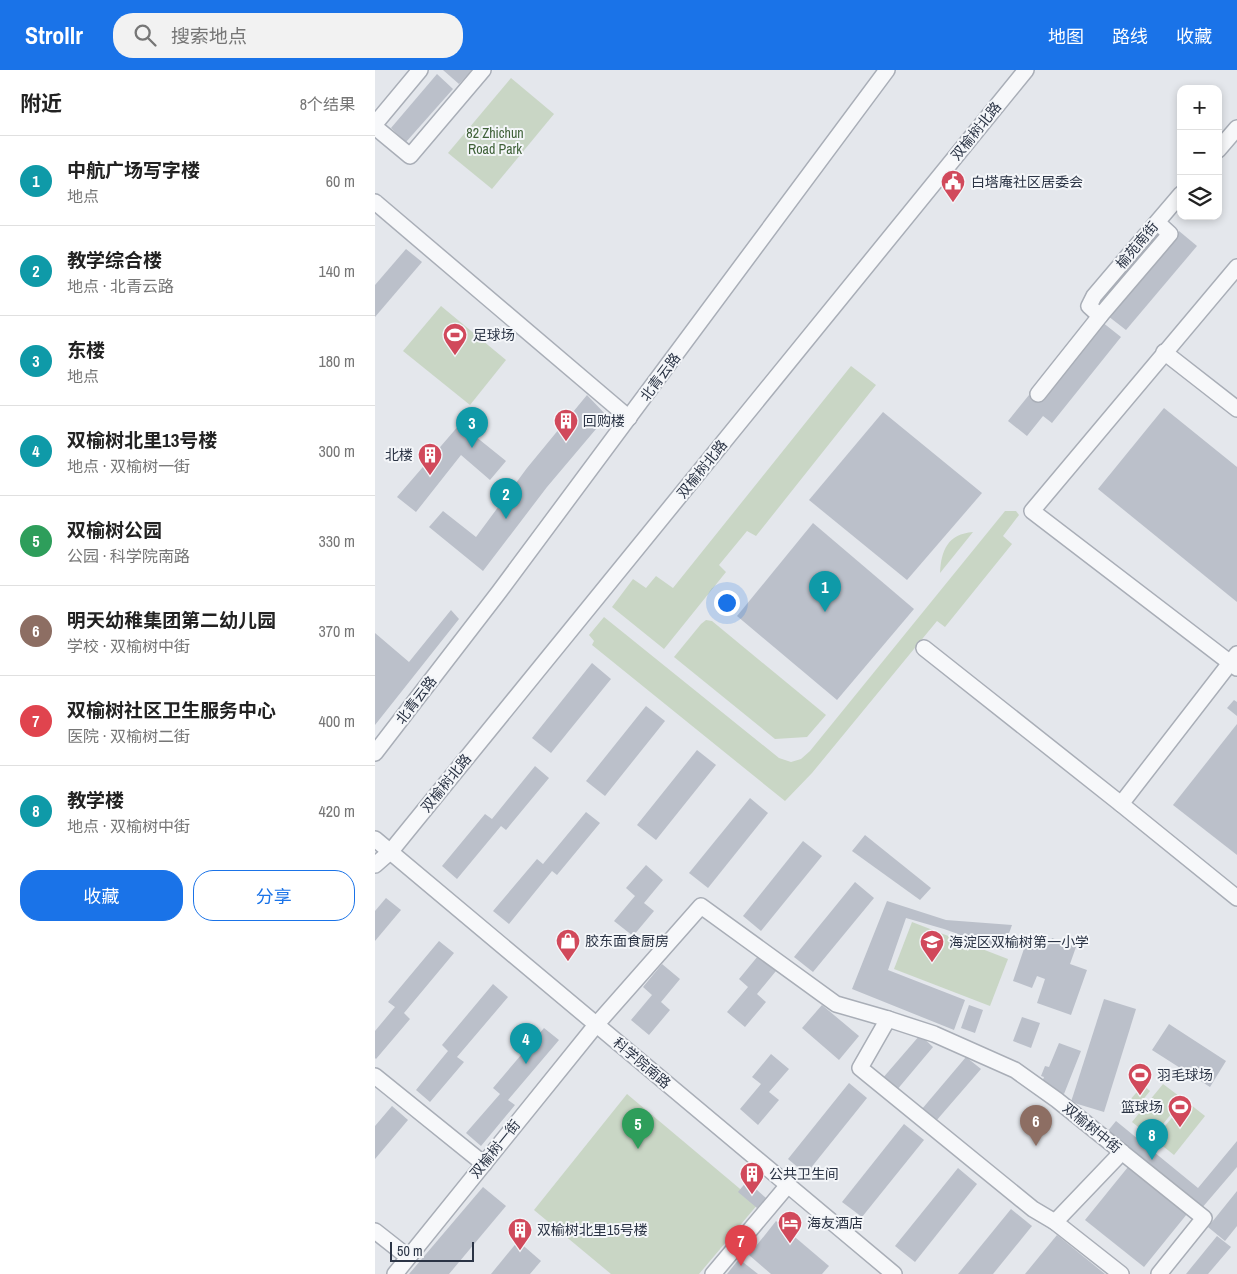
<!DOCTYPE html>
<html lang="zh">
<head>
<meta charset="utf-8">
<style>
	body { margin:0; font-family:"Archivo Narrow","Noto Sans SC",sans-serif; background:#f2f2f2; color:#222 }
	.controls { position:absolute; right:15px; top:15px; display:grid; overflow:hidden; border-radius:10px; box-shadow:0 2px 8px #0003 }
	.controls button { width:45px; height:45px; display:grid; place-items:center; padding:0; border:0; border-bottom:1px solid #e0e0e0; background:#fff; color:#222; font:25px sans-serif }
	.scale { position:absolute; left:15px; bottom:12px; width:84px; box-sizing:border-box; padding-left:5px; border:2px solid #2b3445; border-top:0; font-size:14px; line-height:18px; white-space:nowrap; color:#2b3445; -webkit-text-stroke:4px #f4f6f9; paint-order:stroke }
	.you { position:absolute; left:351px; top:532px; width:18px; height:18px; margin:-12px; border:4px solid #fff; border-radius:50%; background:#1a73e8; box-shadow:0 0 0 8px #1a73e833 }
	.badge { display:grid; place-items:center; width:32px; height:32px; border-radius:50%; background:#1a73e8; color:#fff; font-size:16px; font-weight:700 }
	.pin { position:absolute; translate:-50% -41px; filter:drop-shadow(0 1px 2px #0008) }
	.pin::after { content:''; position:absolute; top:26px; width:18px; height:15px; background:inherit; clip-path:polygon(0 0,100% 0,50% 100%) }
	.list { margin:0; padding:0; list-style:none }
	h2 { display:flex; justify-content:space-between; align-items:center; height:65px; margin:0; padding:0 20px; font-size:21px }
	h2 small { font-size:16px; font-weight:400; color:#767676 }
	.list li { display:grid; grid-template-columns:32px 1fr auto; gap:15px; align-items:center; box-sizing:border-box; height:90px; padding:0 20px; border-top:1px solid #e0e0e0 }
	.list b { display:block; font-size:19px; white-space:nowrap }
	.list p { margin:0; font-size:16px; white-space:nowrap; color:#767676 }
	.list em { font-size:16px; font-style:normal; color:#767676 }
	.actions { display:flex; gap:10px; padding:15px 20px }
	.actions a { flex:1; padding:11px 0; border:1px solid #1a73e8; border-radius:20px; text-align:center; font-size:18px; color:#1a73e8 }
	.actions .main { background:#1a73e8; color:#fff }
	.icon { flex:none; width:28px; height:28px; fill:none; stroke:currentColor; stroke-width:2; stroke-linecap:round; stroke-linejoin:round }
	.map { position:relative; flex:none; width:862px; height:1204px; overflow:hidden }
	header { display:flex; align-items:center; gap:30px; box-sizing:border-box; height:70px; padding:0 25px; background:#1a73e8; color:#fff }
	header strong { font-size:24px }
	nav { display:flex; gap:28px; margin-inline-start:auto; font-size:18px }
	.search { width:350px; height:45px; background:#f2f2f2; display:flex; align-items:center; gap:12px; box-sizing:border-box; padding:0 18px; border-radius:20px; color:#767676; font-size:19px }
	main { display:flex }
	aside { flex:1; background:#fff }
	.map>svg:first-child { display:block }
	.green { fill:#c9d6c5 }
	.building { fill:#bbc0ca }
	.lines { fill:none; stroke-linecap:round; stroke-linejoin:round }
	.minor-casing { stroke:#a9aeb7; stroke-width:18 }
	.minor { stroke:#f7f8fa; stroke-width:15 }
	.labels { text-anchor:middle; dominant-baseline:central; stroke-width:4; stroke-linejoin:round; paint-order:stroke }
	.street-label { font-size:14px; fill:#2b3445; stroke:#f4f6f9 }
	.park-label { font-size:14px; fill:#3f6138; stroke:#f4f6f9 }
	.poi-label { font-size:14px; fill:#2b3445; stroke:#f4f6f9; text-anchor:start }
</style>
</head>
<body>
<header>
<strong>Strollr</strong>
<div class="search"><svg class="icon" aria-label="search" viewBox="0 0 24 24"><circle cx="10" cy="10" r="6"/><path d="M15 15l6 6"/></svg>搜索地点</div>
<nav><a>地图</a><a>路线</a><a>收藏</a></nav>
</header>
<main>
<aside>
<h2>附近<small>8个结果</small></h2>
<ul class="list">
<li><span class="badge" style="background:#0f9aa8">1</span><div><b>中航广场写字楼</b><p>地点</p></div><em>60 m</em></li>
<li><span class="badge" style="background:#0f9aa8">2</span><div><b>教学综合楼</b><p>地点 · 北青云路</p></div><em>140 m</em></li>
<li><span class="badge" style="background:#0f9aa8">3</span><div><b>东楼</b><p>地点</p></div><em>180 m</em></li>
<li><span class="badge" style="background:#0f9aa8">4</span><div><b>双榆树北里13号楼</b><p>地点 · 双榆树一街</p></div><em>300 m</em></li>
<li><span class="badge" style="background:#2e9e5b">5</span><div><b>双榆树公园</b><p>公园 · 科学院南路</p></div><em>330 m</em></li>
<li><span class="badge" style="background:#8d6e63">6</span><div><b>明天幼稚集团第二幼儿园</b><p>学校 · 双榆树中街</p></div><em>370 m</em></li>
<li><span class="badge" style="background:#e0444e">7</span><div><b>双榆树社区卫生服务中心</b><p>医院 · 双榆树二街</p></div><em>400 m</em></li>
<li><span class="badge" style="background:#0f9aa8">8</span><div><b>教学楼</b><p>地点 · 双榆树中街</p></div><em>420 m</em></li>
</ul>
<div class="actions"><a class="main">收藏</a><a>分享</a></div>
</aside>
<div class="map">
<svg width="862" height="1204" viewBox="0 0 862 1204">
	<rect width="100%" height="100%" fill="#e4e7ec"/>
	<g class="green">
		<polygon points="136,8 179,44 117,119 73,83"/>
		<polygon points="66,236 131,290 95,335 28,281"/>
		<polygon points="476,296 501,315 381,466 372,461 344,495 351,502 289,579 237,537 258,509 271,518 281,506 298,518"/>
		<polygon points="630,441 641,441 644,445 628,466 637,474 570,557 562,551 437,703 410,731 217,575 219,571 214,565 229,547 404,688 416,692 426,689 435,681"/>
		<path d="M598,462L565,503C566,480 573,464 598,462Z"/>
		<polygon points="331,550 337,551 451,645 432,667 400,669 299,587 326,554"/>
		<polygon points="537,852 633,889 615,936 519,899"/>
		<polygon points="788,1014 808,1029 777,1068 757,1052"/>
		<polygon points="768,1015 775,1021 762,1037 754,1031"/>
		<polygon points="252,1024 383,1134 324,1204 236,1204 159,1140"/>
		<polygon points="811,1031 830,1046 799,1085 779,1069"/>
	</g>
	<g class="building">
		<polygon points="68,0 97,0 84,14"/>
		<polygon points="62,4 78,19 31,72 16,58"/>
		<polygon points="804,161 822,176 751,260 733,246"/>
		<polygon points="31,179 47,192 0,247 0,215"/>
		<polygon points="727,252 746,267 677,353 668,346 652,366 633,351 654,325 663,332"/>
		<polygon points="212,325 232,346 172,417 108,501 54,457 68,441 101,467 152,398"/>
		<polygon points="789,338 862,397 862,532 723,419"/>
		<polygon points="508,342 607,423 532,510 434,430"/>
		<polygon points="85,354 131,391 115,410 86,385 41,442 22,427"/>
		<polygon points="438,453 539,539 462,630 362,546"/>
		<polygon points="76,540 84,549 0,655 0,563 34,592"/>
		<polygon points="217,593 236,609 176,683 157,668"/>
		<polygon points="859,630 862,632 862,646 852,638"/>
		<polygon points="271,636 290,651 230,726 211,711"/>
		<polygon points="862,654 862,785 798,735"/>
		<polygon points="322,680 341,695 281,770 262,755"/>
		<polygon points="160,696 174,708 131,760 126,756 82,809 67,796 110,744 117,749"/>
		<polygon points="375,728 393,743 333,818 314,803"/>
		<polygon points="211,742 225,753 182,805 177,801 134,854 118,841 162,789 168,794"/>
		<polygon points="490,765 556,818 545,830 477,781"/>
		<polygon points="428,771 447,786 386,861 368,846"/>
		<polygon points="271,795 288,810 269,833 279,841 258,866 239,851 260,826 251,818"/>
		<polygon points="480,812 499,828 438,902 419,887"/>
		<polygon points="11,828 26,840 0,871 0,841"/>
		<polygon points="512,831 571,850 637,855 628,880 569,859 531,848 513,900 590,930 579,960 477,919"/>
		<polygon points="653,867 674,875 677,868 701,877 695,894 712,900 696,945 662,933 670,909 662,906 657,918 638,911"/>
		<polygon points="64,871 79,883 29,943 35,949 1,989 0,988 0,961 20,937 13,932"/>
		<polygon points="383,886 401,901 382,924 391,932 370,957 352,942 373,917 364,909"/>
		<polygon points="287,894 305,909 286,932 295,940 274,965 256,950 277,925 268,917"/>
		<polygon points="118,914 133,927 82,987 89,992 55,1032 41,1020 73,981 67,975"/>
		<polygon points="729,929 761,939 729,1042 696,1032"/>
		<polygon points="447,935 484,966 464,990 427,958"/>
		<polygon points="594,935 608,940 600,963 586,958"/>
		<polygon points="647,947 665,953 656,978 638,971"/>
		<polygon points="794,954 851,991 835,1017 777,980"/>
		<polygon points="169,958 184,970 133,1030 140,1035 106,1076 91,1063 125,1024 118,1018"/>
		<polygon points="545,965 558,977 521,1021 507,1009"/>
		<polygon points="684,973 706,981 689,1024 666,1015 669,1007 666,1006 670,996 674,997"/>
		<polygon points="396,984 414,999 394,1022 404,1030 383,1055 365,1039 386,1014 377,1007"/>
		<polygon points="591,987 606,999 561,1051 547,1039"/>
		<polygon points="474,1013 492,1028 431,1104 413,1089"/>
		<polygon points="17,1036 33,1050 0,1089 0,1056"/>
		<polygon points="741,1051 823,1118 862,1071 862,1097 826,1139 732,1062"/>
		<polygon points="529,1054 549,1070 487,1147 467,1132"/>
		<polygon points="753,1097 812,1144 769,1197 710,1150"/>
		<polygon points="583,1098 602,1114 540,1192 520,1176"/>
		<polygon points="372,1111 391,1128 382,1138 363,1122"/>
		<polygon points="108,1117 131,1136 74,1204 34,1204"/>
		<polygon points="862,1121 862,1156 850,1171 833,1157"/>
		<polygon points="636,1139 657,1156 618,1204 583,1204"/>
		<polygon points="401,1151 454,1196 447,1204 396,1204 374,1185"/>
		<polygon points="682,1165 730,1204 650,1204"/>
		<polygon points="842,1166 856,1177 833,1204 811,1204"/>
		<polygon points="143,1171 166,1191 155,1204 116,1204"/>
		<polygon points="364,1189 383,1204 352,1204"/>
	</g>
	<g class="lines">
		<defs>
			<g id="minor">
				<polyline points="0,54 45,0"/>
				<polyline points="0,57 35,86 108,0"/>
				<polyline points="843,80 862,58"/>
				<polyline points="0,132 254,348"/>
				<polyline points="782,152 795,164 725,246 714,236 719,226 806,124"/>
				<polyline points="862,197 657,441 862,598"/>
				<polyline points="789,282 862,339"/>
				<polyline points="663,324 725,246"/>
				<polyline points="549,578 746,734 862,828"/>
				<polyline points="0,683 124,522 512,0"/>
				<polyline points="746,734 862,584"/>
				<polyline points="0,769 519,1204"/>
				<polyline points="0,795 16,781 651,0"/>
				<polyline points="0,1006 109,1094"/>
				<polyline points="680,1152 747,1082"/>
				<polyline points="0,1161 33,1187"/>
				<polyline points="20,1204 221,955 326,836 461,934 513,949"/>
				<polyline points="338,1204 413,1115"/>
				<polyline points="746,1204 680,1152 658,1139 485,998 513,949 559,964 640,1000 682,1030 829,1148 784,1204"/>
			</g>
		</defs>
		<use href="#minor" class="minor-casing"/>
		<use href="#minor" class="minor"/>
	</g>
	<defs>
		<symbol id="civic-pin" viewBox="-11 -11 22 30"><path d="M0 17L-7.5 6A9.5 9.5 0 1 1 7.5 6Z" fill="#d1495b" stroke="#f4f6f9"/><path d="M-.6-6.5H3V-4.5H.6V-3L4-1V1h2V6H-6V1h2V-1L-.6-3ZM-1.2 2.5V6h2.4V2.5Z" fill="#fff"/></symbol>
		<symbol id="stadium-pin" viewBox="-11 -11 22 30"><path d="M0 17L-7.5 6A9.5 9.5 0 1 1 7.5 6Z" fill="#d1495b" stroke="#f4f6f9"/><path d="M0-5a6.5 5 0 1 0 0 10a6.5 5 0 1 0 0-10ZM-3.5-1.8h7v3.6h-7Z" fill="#fff"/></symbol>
		<symbol id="building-pin" viewBox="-11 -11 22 30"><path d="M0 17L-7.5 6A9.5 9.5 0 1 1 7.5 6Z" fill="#d1495b" stroke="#f4f6f9"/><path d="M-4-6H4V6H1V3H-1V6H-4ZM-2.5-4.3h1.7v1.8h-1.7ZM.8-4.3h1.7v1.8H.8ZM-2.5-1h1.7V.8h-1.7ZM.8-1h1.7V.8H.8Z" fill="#fff"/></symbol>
		<symbol id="shop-pin" viewBox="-11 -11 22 30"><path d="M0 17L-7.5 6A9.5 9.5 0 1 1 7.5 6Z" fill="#d1495b" stroke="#f4f6f9"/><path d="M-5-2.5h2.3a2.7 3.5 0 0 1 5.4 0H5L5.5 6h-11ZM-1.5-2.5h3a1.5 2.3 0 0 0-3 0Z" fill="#fff"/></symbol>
		<symbol id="school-pin" viewBox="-11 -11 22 30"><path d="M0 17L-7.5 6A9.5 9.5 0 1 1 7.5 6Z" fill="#d1495b" stroke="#f4f6f9"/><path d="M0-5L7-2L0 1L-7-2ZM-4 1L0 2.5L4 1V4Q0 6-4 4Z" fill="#fff"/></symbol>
		<symbol id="hotel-pin" viewBox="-11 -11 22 30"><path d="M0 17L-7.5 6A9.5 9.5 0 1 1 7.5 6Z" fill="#d1495b" stroke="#f4f6f9"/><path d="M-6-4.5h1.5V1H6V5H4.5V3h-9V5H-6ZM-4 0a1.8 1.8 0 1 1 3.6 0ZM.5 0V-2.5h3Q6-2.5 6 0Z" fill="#fff"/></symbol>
	</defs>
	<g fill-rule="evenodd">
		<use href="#civic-pin" x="564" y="98" width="28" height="38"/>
		<use href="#stadium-pin" x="66" y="251" width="28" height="38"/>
		<use href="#building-pin" x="177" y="337" width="28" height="38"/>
		<use href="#building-pin" x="41" y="371" width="28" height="38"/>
		<use href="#shop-pin" x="179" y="857" width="28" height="38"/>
		<use href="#school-pin" x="543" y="858" width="28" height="38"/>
		<use href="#stadium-pin" x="751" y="991" width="28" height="38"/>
		<use href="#stadium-pin" x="791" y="1023" width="28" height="38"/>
		<use href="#building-pin" x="363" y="1090" width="28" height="38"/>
		<use href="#hotel-pin" x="401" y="1139" width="28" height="38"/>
		<use href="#building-pin" x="131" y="1146" width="28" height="38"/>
	</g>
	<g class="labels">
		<g class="street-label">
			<text transform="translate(601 61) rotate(-51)">双榆树北路</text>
			<text transform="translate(762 175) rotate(-50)">榆苑南街</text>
			<text transform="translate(285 307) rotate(-53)">北青云路</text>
			<text transform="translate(327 399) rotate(-51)">双榆树北路</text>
			<text transform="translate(41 630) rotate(-52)">北青云路</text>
			<text transform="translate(71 713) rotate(-51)">双榆树北路</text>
			<text transform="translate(267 993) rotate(40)">科学院南路</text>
			<text transform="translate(717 1058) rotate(39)">双榆树中街</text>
			<text transform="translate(120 1079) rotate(-51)">双榆树一街</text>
		</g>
		<g class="park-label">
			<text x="120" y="63">82 Zhichun<tspan x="120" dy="16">Road Park</tspan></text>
		</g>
		<g class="poi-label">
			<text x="596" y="112">白塔庵社区居委会</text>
			<text x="98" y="265">足球场</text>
			<text x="208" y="351">回购楼</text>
			<text x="38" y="385" text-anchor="end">北楼</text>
			<text x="210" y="871">胶东面食厨房</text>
			<text x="574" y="872">海淀区双榆树第一小学</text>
			<text x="782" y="1005">羽毛球场</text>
			<text x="788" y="1037" text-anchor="end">篮球场</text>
			<text x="394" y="1104">公共卫生间</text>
			<text x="432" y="1153">海友酒店</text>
			<text x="162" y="1160">双榆树北里15号楼</text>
		</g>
	</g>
</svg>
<div class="controls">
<button>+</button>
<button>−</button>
<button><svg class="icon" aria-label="layers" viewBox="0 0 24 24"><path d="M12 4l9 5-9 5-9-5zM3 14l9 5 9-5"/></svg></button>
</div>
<div class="scale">50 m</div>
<div class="you"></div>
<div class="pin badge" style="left:450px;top:542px;background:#0f9aa8">1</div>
<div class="pin badge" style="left:131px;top:449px;background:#0f9aa8">2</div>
<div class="pin badge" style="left:97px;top:378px;background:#0f9aa8">3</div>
<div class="pin badge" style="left:151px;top:994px;background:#0f9aa8">4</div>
<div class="pin badge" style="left:263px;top:1079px;background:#2e9e5b">5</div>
<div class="pin badge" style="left:661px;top:1076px;background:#8d6e63">6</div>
<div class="pin badge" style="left:366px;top:1196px;background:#e0444e">7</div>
<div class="pin badge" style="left:777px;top:1090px;background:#0f9aa8">8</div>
</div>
</main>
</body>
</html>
